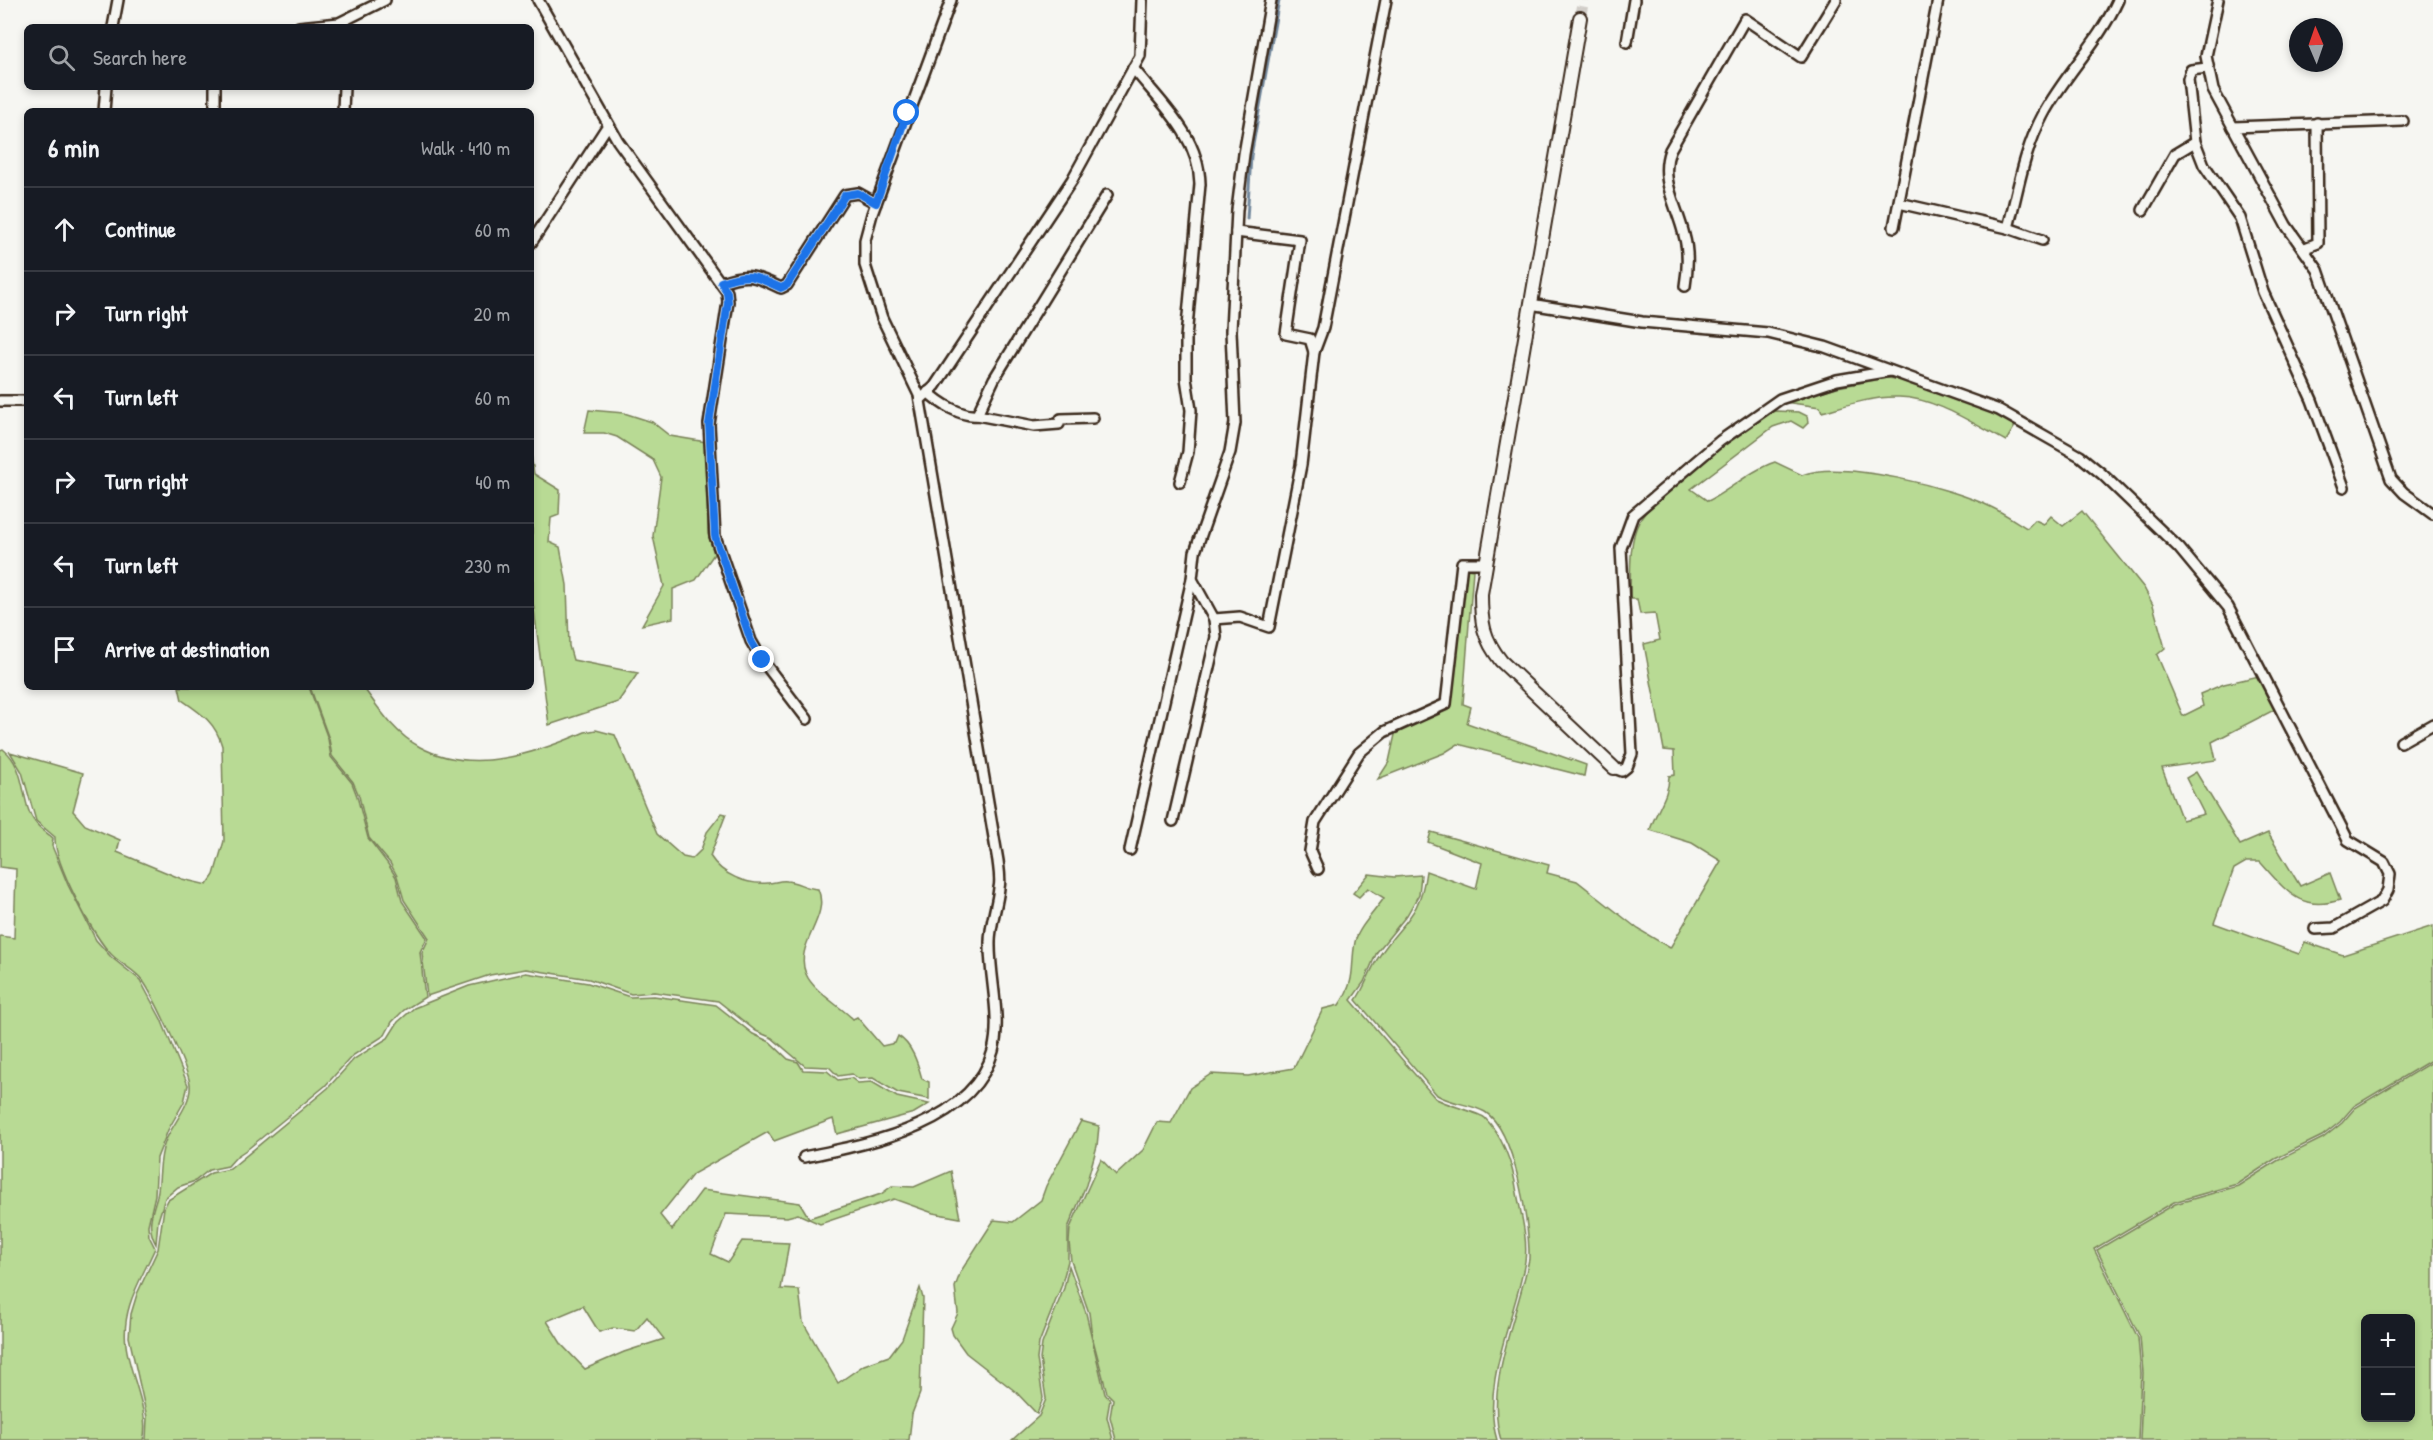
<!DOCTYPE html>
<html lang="en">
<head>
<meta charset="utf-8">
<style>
	body { margin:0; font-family:"Patrick Hand",sans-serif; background:#242831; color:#f1f3f6 }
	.controls { position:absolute; right:18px; bottom:18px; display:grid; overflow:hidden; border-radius:9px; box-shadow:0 3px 9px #0003 }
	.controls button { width:54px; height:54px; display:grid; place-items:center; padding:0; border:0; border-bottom:2px solid #363941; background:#171b24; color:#f1f3f6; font:30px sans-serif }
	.compass { position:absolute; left:2289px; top:18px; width:54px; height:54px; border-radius:50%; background:#171b24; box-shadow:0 3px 9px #0003; rotate:358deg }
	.stop { position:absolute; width:18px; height:18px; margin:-14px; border:4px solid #1a73e8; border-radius:50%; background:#fff }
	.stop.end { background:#1a73e8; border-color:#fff; box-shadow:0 2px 6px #0008 }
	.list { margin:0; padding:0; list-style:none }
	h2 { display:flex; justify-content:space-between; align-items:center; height:78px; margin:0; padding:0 24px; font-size:26px }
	h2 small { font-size:20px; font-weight:400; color:#9ea1a6 }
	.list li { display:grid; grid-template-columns:39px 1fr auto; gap:18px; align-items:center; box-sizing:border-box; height:84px; padding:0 24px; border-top:2px solid #363941 }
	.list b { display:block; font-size:22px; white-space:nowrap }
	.list em { font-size:20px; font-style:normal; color:#9ea1a6 }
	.icon { flex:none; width:33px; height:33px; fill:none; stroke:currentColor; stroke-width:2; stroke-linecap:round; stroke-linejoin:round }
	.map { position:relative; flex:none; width:2433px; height:1440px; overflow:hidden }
	.search { position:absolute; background:#171b24; box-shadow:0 3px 9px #0003; left:24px; top:24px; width:510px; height:66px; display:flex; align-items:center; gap:15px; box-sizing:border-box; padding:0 21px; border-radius:9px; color:#9ea1a6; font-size:22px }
	.panel { position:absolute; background:#171b24; box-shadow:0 3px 9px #0003; left:24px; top:108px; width:510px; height:582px; border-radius:9px }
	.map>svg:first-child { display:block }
	.green { fill:#b8da94; stroke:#7a8259; stroke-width:1.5; fill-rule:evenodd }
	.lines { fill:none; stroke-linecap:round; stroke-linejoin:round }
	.stream { stroke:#72889d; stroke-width:3 }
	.tertiary-tunnel { stroke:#d1cdc8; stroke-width:12; stroke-dasharray:12 6; stroke-linecap:butt }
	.minor-casing { stroke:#3b2a1e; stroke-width:14 }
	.tertiary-casing { stroke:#3b2a1e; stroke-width:16 }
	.minor { stroke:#f6f6f2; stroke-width:9 }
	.tertiary { stroke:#f6f6f2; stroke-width:12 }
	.route { stroke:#1a73e8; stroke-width:8 }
</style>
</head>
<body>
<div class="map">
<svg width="2433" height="1440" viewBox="0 0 2433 1440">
	<rect width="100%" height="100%" fill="#f6f6f2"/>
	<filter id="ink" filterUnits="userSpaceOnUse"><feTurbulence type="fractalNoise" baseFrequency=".0167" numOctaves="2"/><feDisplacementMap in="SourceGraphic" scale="12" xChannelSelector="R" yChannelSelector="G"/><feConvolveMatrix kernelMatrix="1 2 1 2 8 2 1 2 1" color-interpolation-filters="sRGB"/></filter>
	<g filter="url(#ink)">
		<g class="green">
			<path d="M1887,378C1930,382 1977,405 2015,426L2006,441C1973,424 1937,398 1899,397C1874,396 1847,405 1822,412L1820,407L1784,402L1837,387Z"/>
			<polygon points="589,410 624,413 652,422 670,436 706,442 708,534 714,554 696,580 673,589 673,618 642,625 664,586 653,536 661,477 653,460 617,437 604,433 584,433"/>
			<path d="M1776,411L1799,412L1807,416L1808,423L1803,428L1791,421L1773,427L1691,489L1708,501C1731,489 1751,470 1775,462L1802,475C1841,459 1953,488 1991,507C2004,513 2015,521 2027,528L2035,520L2044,524L2051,516L2063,526L2082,511L2144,588L2153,605L2165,648L2157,655L2183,716L2203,706L2200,694L2224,684L2259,676L2276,709L2212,742L2216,760L2162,768L2182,820L2204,814L2186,778L2196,772L2240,845L2268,833L2300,886L2330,873L2340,900C2299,913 2285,889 2260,862H2246L2234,869L2214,923L2299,954L2305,942L2343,955L2433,926V1059L2354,1106L2340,1122L2322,1136L2275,1159L2237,1184L2174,1202L2094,1249L2138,1338L2141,1373L2138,1440H1501C1484,1387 1519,1312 1529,1259C1530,1226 1515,1130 1485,1112C1471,1104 1452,1104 1437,1095L1356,1000C1366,986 1370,969 1380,955C1403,920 1420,918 1426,871L1476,889L1482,863L1428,842L1431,832L1549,865L1547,873L1577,881L1638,929L1670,948L1721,861L1692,843L1650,830C1656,810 1669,797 1669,776L1675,775L1674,751L1664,750L1644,644L1660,640L1655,613L1640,614L1637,599H1630C1631,577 1628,542 1639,522C1651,499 1738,425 1763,414C1767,412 1772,412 1776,411Z"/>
			<polygon points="531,454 534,474 560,490 559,515 551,518 549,542 560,547 567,585 569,646 573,660 638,673 618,702 549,725 533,602"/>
			<polygon points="1467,569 1473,570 1463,704 1471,707 1467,723 1586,765 1584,776 1458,744 1444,753 1378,779 1389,762 1396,730 1448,707"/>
			<path d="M179,687H309L328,739L331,757L352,783L357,796L368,838L388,864L396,877L402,901L427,938L420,952L425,997L404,1010L392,1022L385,1035L352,1056L325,1086L249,1148L237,1156L228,1166L209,1170L195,1181L178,1187L165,1198L158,1221L156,1244C146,1227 152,1213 157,1196C161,1178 158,1160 165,1142C172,1124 192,1104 190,1084C188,1068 153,995 143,981C136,971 121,964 112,955C93,937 54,862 55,837L36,821L22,772L10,752L83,773L73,811L85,825L120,840L117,852L182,879L207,885L214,875L224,841L222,746C216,723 201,713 182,700Z"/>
			<path d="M310,687H363C379,709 395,734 420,747C472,775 535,754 585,732L596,730L615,735L657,834L683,857L692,859L701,850L707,832L722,813L726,814L710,856C722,875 746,885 768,883C774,883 780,880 787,881C799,882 803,888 818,889C831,918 793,944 806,974C813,991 840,1006 853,1019L857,1017L882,1046L895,1043L898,1036C912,1044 918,1064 922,1079L929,1082V1099L898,1093L873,1078L859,1079L852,1074L838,1076L829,1067L805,1066L772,1038L756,1031L718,1001L654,992L631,994L589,979L526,969L490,975L427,996L422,953L429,938L404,900L397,876L390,863L369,838L359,796L353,782L332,756L329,739Z"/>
			<path d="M3,749C28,769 20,804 35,822C39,828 47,833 53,838L52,846L68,885L96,940L111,957L140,980L161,1019L188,1085L184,1102L168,1130L157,1158L155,1195L148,1225L149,1236L155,1248C141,1280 121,1308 126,1345C129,1373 151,1413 143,1440H0V936L14,938L16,869L0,867V750Z"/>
			<path d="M1369,874L1394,877L1421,875L1419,894L1407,915L1377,952L1364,982L1351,1000L1435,1098C1446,1105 1480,1113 1485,1118C1504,1138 1513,1166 1517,1193C1521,1214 1528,1239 1525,1261C1516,1316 1480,1384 1497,1440H1116L1110,1417L1113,1399L1107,1393L1092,1336L1089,1313L1071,1261L1069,1242L1070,1228L1101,1159L1116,1175L1143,1150L1157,1122L1171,1123L1190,1088L1211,1074L1248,1076L1294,1068L1323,1009L1339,1005C1357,978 1350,969 1355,942C1358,928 1376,910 1384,898L1368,888L1359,897L1353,893Z"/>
			<path d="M526,973L588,983L630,997L654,996L716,1005L753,1034L770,1042L788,1059L798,1062L803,1070L827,1071L838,1080L851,1078L858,1083L872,1082L897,1097L929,1104L914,1113L837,1134L833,1119L774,1141L768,1132L693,1174L660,1215L672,1230L702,1190L800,1203L809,1218L881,1194L892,1186L914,1187L951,1171L960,1218L933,1213L894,1199L820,1224L798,1214L787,1217L726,1214L711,1254L728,1262L742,1241L789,1243L781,1289L799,1290L803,1322L838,1383L864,1365L889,1356L902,1339L920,1288L923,1298L920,1393L912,1414L909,1440H146L147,1417L129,1337L131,1314L137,1294L158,1249L164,1208L168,1200L211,1173L230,1169L328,1088L354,1059L388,1038L398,1022L414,1008L469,986ZM583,1306L599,1332L613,1328L635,1331L647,1317L664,1339L624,1352L585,1369L562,1345L547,1321Z"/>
			<path d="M2433,1061V1440H2140L2143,1373L2140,1337L2097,1250L2175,1204L2238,1186L2277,1161L2323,1138L2342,1123L2355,1108ZM2366,1318H2410V1418H2366Z"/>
			<polygon points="1081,1121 1099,1126 1097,1146 1086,1185 1068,1228 1068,1261 1061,1287 1039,1343 1037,1359 1043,1398 1037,1414 1016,1392 966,1353 953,1335 951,1328 958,1313 955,1287 961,1271 994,1220 1013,1222 1041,1200 1046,1186"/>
			<polygon points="1069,1266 1086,1313 1105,1394 1110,1400 1107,1417 1113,1440 1012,1440 1039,1416 1046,1399 1040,1359 1042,1344 1064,1288"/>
		</g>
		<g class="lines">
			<polyline class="stream" points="1247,219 1251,156 1279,0"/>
			<polyline class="tertiary-tunnel" points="1580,18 1583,0"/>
			<defs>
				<g id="minor">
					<polyline points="538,0 618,141 727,292 728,302 709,424 715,536 751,641 762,660 807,719"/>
					<polyline points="2218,0 2206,56 2213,90 2286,225 2318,270 2391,479 2404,493 2433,514"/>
					<polyline points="113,27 118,0"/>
					<polyline points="299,27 339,23 385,0"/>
					<polyline points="1627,42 1634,0"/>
					<path d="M1133,68C1161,103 1199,136 1200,184L1186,338V378L1191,410L1188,452L1180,482"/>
					<polyline points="2207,68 2191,70 2188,79 2195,142 2204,165 2240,218 2263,292 2312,400 2344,487"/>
					<polyline points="104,111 106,87"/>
					<polyline points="215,111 215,87"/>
					<polyline points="343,111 344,87"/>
					<polyline points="2233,127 2403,121"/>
					<polyline points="1899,203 2008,228 2042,240"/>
					<polyline points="2143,210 2175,154 2195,142"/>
					<polyline points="1894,227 1938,0"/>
					<path d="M2008,228C2018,190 2024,150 2043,115C2065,74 2099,42 2118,0"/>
					<polyline points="1236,232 1300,240 1286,334 1310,339 1314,352"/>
					<polyline points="531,243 608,125"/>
					<polyline points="2305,248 2318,243 2317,123"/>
					<path d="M721,282C748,272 755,276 781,288L787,285L845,195L858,193L876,203"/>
					<path d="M1685,286C1688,268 1689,252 1684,235C1677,205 1659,180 1670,150L1745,19L1801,57L1836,0"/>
					<polyline points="1530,304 1642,322 1768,333 1825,347 1999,410 2080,456 2102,474 2179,548 2228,607 2348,840 2384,862 2390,874 2388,890 2382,901 2334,928 2315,929"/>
					<path d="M928,392C939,403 962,417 977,415L1034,426L1059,424L1061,419L1093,418"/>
					<polyline points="920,400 935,386 1072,180 1140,56 1142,0"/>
					<polyline points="0,401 27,401"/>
					<polyline points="977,415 994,379 1107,195"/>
					<polyline points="1214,619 1240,617 1269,627 1301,465 1314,352 1323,328 1386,0"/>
					<polyline points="2401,742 2433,724"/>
					<polyline points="1614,768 1622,771 1627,767 1632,754 1621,548 1633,515 1720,441 1780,399 1837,380 1890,371"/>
					<polyline points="1173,821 1216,637 1214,619 1192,579 1195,552 1230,452 1235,423 1231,331 1237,210 1244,154 1271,0"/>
					<polyline points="1130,850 1192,579"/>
					<polyline points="1318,869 1310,851 1315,822 1359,753 1384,732 1446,704 1462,563 1486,563"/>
					<path d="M804,1157C867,1144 973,1125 993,1051C1002,1017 989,977 990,942C990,924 997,907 999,888C1001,880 999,870 998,861L919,395L882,318L865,265V240L872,214L951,0"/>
				</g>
				<path id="tertiary" d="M1580,18L1481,594C1481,623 1483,638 1501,661L1614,768"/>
			</defs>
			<use href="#minor" class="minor-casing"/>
			<use href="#tertiary" class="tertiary-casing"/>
			<use href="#minor" class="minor"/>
			<use href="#tertiary" class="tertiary"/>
		</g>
	</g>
	<g class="lines" filter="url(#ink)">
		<path class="route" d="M762,660L751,641L715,536L709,424L728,302L727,292L721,282C748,272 755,276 781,288L787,285L845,195L858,193L876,203L907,113"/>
	</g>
</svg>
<div class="controls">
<button>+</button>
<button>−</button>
</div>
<svg class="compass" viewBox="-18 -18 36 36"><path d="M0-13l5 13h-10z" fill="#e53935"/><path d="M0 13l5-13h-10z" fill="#9ea1a6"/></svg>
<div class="stop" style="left:907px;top:113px"></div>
<div class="stop end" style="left:762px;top:660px"></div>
<div class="search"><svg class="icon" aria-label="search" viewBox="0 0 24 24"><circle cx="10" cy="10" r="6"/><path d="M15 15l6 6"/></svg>Search here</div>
<section class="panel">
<h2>6 min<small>Walk · 410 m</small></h2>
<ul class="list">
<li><svg class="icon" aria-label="ahead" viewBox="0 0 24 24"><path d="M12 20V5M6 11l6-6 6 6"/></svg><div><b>Continue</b></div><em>60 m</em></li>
<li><svg class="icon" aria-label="right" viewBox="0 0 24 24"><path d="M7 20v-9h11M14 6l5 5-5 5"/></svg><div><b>Turn right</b></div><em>20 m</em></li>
<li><svg class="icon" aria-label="left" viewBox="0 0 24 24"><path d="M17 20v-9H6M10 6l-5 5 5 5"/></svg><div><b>Turn left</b></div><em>60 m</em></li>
<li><svg class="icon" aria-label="right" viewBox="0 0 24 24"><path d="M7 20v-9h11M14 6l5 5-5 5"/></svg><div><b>Turn right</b></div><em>40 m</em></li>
<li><svg class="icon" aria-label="left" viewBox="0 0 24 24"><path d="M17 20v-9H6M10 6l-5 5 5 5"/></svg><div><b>Turn left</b></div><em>230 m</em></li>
<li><svg class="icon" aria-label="arrive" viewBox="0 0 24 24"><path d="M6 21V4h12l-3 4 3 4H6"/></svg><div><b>Arrive at destination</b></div></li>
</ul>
</section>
</div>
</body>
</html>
